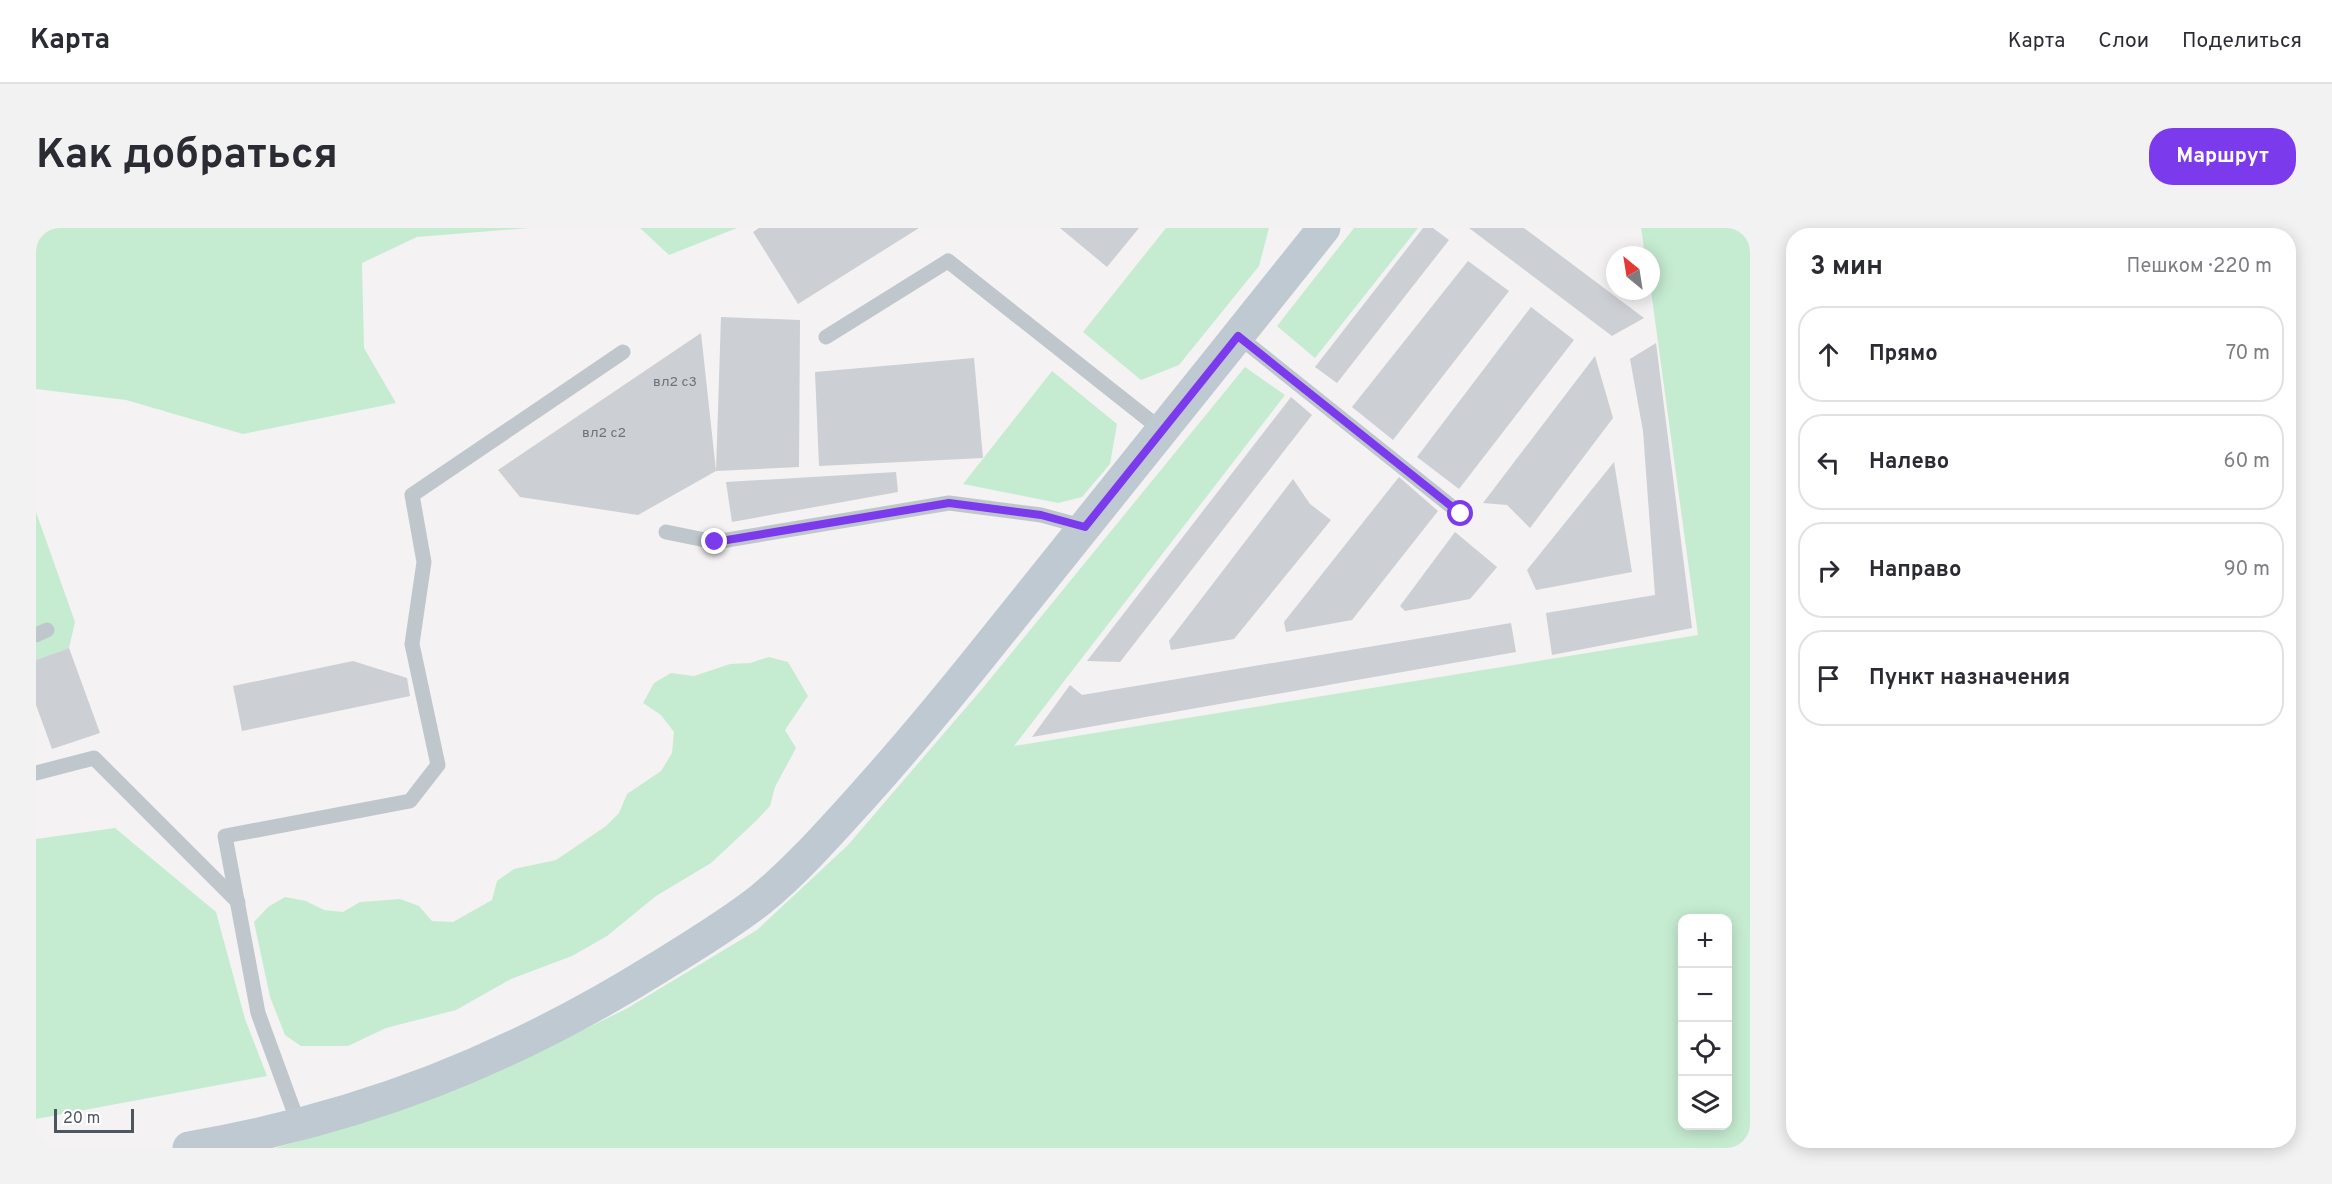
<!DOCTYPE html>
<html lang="ru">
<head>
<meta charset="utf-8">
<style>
	body { margin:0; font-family:Overpass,sans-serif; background:#f2f2f3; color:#2b2b33 }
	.controls { position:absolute; right:18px; bottom:18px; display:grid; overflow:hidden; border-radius:12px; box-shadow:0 3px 15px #0003 }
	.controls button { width:54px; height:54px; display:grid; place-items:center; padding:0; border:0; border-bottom:2px solid #e1e1e2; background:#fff; color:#2b2b33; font:30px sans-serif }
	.compass { position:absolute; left:1570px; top:18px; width:54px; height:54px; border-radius:50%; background:#fff; box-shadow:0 3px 15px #0003; rotate:330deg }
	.scale { position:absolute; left:18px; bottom:15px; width:80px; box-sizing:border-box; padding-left:6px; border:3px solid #4b565e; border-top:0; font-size:16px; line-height:21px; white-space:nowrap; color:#4b565e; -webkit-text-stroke:4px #fff; paint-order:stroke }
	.stop { position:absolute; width:18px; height:18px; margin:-14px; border:4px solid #7c3aed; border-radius:50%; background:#fff }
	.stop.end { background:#7c3aed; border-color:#fff; box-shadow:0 2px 6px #0008 }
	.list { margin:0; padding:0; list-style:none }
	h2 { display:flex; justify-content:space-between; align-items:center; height:78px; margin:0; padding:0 24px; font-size:26px }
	h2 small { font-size:20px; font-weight:400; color:#7c7c81 }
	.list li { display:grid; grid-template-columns:39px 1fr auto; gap:18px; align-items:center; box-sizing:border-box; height:96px; margin:0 12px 12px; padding:0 12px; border:2px solid #e1e1e2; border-radius:24px }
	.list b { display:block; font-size:22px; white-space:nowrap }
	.list em { font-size:20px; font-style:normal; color:#7c7c81 }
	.icon { flex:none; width:33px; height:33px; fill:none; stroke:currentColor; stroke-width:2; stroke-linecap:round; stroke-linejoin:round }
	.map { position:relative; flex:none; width:1714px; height:920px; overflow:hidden; border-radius:24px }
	header { display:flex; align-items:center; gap:36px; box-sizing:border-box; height:84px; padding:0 30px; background:#fff; border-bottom:2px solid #e1e1e2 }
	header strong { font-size:28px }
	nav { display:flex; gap:33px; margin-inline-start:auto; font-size:21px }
	.intro { display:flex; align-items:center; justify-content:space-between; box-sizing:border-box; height:144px; padding:0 36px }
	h1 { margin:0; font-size:42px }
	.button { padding:15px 27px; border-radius:24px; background:#7c3aed; color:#fff; font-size:21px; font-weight:700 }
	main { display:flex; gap:36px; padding:0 36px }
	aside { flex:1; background:#fff; border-radius:24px; box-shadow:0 3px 15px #0003 }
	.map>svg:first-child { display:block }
	.green { fill:#c5ecd1; fill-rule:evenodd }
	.building { fill:#cccfd3 }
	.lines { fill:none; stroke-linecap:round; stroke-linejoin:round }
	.lane { stroke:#bfc7cd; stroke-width:15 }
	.secondary { stroke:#bfc9d1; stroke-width:33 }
	.route { stroke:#7c3aed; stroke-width:8 }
	.labels { text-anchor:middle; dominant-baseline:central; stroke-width:5; stroke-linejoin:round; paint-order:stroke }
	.number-label { font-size:14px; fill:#6b747b }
</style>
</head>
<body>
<header>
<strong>Карта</strong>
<nav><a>Карта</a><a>Слои</a><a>Поделиться</a></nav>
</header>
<div class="intro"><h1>Как добраться</h1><a class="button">Маршрут</a></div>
<main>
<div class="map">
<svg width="1714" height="920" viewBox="0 0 1714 920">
	<rect width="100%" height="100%" fill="#f4f2f2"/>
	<g class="green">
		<polygon points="0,0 493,0 381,9 326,35 328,120 360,175 207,206 90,172 0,161"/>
		<polygon points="604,0 701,0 633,27"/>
		<polygon points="1130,0 1233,0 1223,38 1143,137 1105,152 1047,104"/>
		<polygon points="1318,0 1382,0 1279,130 1241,98"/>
		<path d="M1605,0H1714V920H239L334,892L471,839L590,781L721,702L812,617L946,461L1209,139L1249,167L978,518L1662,407L1615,63V27H1609ZM1646,690H1692V898H1646Z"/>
		<polygon points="1016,143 1081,196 1074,236 1046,269 1022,275 927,256"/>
		<polygon points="0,284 39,394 33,420 0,432"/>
		<polygon points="733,429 752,434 772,468 749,502 760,520 739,559 734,578 720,593 675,635 620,668 571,708 536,728 475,751 420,782 350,800 312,818 265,818 249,807 234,769 218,694 232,679 249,669 270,673 288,682 307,684 324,674 364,671 383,678 396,693 417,694 456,672 461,653 478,641 520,632 570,598 583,585 591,566 625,543 636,525 638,504 625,487 607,475 618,455 635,445 658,448 694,436 714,435"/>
		<polygon points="79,600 180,684 209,791 231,848 0,891 0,611"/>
	</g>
	<g class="building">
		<polygon points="723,0 883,0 762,76 717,4"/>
		<polygon points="1024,0 1103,0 1071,39"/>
		<polygon points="1387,0 1397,0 1413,12 1301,155 1279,139"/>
		<polygon points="1433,0 1488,0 1608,90 1576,108"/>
		<polygon points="1432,33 1473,63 1357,212 1316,179"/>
		<polygon points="1495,79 1538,112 1423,261 1381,229"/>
		<polygon points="685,89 764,92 763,239 680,243"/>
		<polygon points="665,105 680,243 602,287 484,269 462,242"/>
		<polygon points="1620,115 1656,400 1516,427 1510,385 1619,367 1607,203 1594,131"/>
		<polygon points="1559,128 1577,190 1494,300 1471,277 1447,275"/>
		<polygon points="938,130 947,230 783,238 779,144"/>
		<polygon points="1255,169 1276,187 1084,434 1051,433"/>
		<polygon points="1578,234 1596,344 1500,362 1491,342"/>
		<polygon points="860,244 862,264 696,294 690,254"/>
		<polygon points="1363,249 1402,283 1316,392 1250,404 1248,394"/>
		<polygon points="1257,251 1274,276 1295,292 1198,411 1135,422 1133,413"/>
		<polygon points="1419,304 1461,339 1434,371 1369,383 1364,378"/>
		<polygon points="1475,395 1480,424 996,509 1034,457 1046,467"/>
		<polygon points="33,420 64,505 16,521 0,477 0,432"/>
		<polygon points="317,433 371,450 374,468 206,503 197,458"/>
	</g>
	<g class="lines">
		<g class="lane">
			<polyline points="1202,108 1425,286"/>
			<polyline points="790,109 912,33 1127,203"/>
			<polyline points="630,304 679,314 913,275 1005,287 1049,299"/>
			<polyline points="0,407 11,402"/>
			<polyline points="0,545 58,530 202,674"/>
			<polyline points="263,897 222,785 189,608 374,573 402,537 376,416 388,334 376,267 587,124"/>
		</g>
		<path class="secondary" d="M153,920C327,890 474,832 623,739C657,718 692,697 724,672C757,645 786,613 815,581C866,525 914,467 961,408C1071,272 1179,136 1288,0"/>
	</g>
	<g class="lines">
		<polyline class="route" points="679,314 913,275 1005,287 1049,299 1202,108 1425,286"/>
	</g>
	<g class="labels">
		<g class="number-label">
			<text x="639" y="154">вл2 с3</text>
			<text x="568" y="205">вл2 с2</text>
		</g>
	</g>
</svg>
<div class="controls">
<button>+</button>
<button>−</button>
<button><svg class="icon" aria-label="locate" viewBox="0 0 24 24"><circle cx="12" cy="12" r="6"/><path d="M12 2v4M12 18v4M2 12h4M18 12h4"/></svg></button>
<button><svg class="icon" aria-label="layers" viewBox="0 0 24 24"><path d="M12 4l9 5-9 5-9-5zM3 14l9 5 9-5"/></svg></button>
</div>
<svg class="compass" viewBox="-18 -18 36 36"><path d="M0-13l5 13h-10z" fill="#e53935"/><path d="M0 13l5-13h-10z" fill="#7c7c81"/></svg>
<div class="scale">20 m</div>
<div class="stop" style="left:1425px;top:286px"></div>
<div class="stop end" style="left:679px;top:314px"></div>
</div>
<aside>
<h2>3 мин<small>Пешком · 220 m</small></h2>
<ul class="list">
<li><svg class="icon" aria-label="ahead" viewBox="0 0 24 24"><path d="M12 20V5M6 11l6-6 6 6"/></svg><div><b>Прямо</b></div><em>70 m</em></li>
<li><svg class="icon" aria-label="left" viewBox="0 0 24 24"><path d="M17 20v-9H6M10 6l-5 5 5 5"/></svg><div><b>Налево</b></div><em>60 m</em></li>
<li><svg class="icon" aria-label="right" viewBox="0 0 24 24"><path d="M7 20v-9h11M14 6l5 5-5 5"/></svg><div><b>Направо</b></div><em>90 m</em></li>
<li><svg class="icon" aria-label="arrive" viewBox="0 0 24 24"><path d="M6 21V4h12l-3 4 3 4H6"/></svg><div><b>Пункт назначения</b></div></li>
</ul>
</aside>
</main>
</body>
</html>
